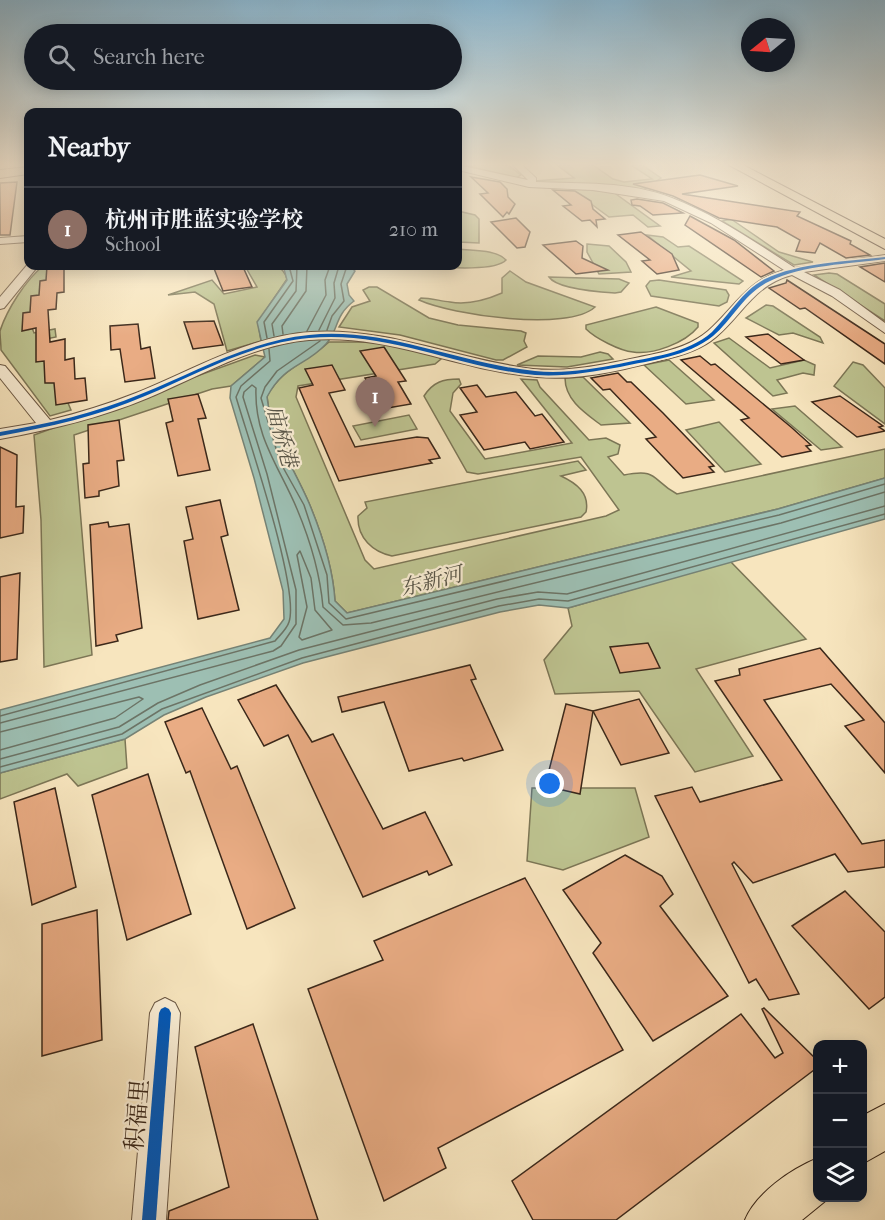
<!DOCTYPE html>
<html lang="en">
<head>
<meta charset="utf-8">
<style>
	body { margin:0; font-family:"IM FELL French Canon","Noto Serif SC",serif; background:#242831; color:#f1f3f6 }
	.controls { position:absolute; right:18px; bottom:18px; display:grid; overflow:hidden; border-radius:12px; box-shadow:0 3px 15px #0003 }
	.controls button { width:54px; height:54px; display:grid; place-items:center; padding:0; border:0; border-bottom:2px solid #363941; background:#171b24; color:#f1f3f6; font:30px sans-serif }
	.compass { position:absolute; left:741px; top:18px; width:54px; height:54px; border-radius:50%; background:#171b24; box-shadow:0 3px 15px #0003; rotate:252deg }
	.you { position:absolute; left:550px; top:784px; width:21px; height:21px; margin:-15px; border:4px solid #fff; border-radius:50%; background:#1a73e8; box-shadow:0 0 0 9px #1a73e833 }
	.badge { display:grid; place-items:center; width:39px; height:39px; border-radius:50%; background:#d93025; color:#fff; font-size:20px; font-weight:700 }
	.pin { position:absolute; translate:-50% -50px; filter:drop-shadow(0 2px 3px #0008) }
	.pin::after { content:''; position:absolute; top:32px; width:21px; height:18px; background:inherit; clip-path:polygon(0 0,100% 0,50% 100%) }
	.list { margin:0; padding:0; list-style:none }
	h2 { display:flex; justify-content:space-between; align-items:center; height:78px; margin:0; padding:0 24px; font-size:26px }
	h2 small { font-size:20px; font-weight:400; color:#9ea1a6 }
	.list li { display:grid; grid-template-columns:39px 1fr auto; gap:18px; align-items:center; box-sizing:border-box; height:84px; padding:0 24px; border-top:2px solid #363941 }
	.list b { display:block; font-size:22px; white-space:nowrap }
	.list p { margin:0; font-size:20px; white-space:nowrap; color:#9ea1a6 }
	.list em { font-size:20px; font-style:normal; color:#9ea1a6 }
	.icon { flex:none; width:33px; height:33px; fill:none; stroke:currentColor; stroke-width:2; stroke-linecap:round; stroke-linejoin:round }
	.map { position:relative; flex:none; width:885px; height:1220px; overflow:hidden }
	.search { position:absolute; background:#171b24; box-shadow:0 3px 15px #0003; left:24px; top:24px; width:438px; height:66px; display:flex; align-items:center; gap:15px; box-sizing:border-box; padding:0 21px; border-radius:33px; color:#9ea1a6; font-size:22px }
	.panel { position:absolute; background:#171b24; box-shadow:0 3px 15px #0003; left:24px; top:108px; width:438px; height:162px; border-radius:12px }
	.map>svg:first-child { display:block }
	.green { fill:#bec491; stroke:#7c7656; stroke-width:1.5 }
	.water { fill:#9dbfb3; stroke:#768376; stroke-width:1.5 }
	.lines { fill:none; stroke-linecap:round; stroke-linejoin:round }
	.shore { stroke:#6c7466; stroke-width:1.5 }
	.building { fill:#e9ac84; stroke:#3b281a; stroke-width:1.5 }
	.minor-casing { stroke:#6a5743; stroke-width:2 }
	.major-casing { stroke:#3b281a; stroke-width:2 }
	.minor { fill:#faeed5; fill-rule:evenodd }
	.major { fill:#f7e5be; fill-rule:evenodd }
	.cycleway-casing { stroke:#faeed5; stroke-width:3 }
	.cycleway { fill:#0057b8; fill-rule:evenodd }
	.labels { text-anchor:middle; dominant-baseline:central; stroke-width:4.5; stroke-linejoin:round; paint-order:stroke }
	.water-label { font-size:21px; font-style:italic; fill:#585548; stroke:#faeed5 }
	.near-street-label { font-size:24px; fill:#3b281a; stroke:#faeed5 }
</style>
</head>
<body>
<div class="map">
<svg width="885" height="1220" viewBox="0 0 885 1220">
	<rect width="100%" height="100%" fill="#f7e5be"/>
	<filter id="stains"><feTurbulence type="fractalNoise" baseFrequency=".00333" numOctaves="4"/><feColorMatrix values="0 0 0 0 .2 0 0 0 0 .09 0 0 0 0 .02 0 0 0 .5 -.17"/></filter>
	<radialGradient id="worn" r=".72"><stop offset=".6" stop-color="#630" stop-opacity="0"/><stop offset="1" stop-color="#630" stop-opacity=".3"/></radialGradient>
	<g class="green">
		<polygon points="466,165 508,165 521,175 516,178"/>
		<polygon points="557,165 593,165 613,179 624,182 652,179 631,165 642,165 661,178 643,190 537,184 535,181 574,178"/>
		<polygon points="571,189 617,192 616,194 660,226 648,227 633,215 609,217"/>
		<polygon points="458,211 475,215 479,219 479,243 458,242"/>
		<polygon points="731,219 779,252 813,262 794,265 722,221"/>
		<polygon points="647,235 663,237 678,247 689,246 743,281 739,284 671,277 691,271"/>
		<polygon points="587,244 609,246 626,262 631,272 599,274 587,252"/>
		<path d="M458,249C472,251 496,249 506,260C496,271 449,268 433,266H458Z"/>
		<path d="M43,266H58L31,325L34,333L55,329L56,337L41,340L71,410L50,416L1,350C1,344 0,337 0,331C7,309 26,280 43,266Z"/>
		<path d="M245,266C263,266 281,259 287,279L258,322L261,341L227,351L214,304L195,292L168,295L212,280L224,294L257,287Z"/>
		<path d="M510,271L526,282L595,307C568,332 452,315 419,300L421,298C431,298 440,301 450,302C467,305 486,300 502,293V278Z"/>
		<polygon points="829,273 837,274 885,304 885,321 814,275"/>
		<path d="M549,277L619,279L629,283L621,292L615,293C599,292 557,289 549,277Z"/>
		<polygon points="659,280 726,290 729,295 727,302 719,306 651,296 646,286 650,281"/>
		<polygon points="369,287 377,287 429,318 458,325 521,331 526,333 524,341 527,347 503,360 496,360 400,335 339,327 352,307 370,301 363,290"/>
		<polygon points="766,305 773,306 820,337 823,343 793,333 779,335 746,318"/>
		<path d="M656,307L698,323V327C685,343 653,355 633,352C620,351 595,338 586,329V325Z"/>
		<polygon points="729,338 770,368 804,360 815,365 814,375 803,373 777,380 787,393 773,396 714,343"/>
		<path d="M329,342H379L437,356L441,359L435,364L298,386L296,397L365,560L374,569L606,516L619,510L581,457L478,474L467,472L424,396C433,382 443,379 459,379L461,384L453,393L450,411L485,459L572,443L521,379L537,380L540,387L589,440L606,438L620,445L618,454L608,457L624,475C659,468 651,480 677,494L885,449V478L778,509L347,613L335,601C333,568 322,534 309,503C294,468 271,436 267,396C283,367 306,363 329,342Z"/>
		<polygon points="600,352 608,354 613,359 567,367 517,365 538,356 581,357"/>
		<polygon points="255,355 265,357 231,386 212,389 74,435 92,655 44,667 41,520 34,435"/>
		<polygon points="669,360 714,400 686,404 644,365"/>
		<polygon points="853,362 863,365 885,388 885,424 834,386"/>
		<path d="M583,377L630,423L601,425C585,413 565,400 565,378Z"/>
		<polygon points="795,406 842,447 821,450 772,409"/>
		<polygon points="409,415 417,429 361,440 353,426"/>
		<polygon points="719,422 761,464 725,472 686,430"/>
		<path d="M578,461L586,470L561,476C576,483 590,493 586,512L581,517L392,556C373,552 357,538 358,516L367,508L365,502Z"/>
		<polygon points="730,561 806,639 696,669 753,756 695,772 639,691 555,694 544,660 572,626 568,608"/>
		<polygon points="125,739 127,768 78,786 67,774 0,799 0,773"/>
		<polygon points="532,788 635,788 649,837 563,870 527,861"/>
	</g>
	<path class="water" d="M279,266H350L355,271L347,284L349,295L354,301C334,316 339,330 326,344C305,367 284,364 267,397C271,436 294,468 309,503C322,534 333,568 335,601L347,613L778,509L885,478V519L568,608L539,605L500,612L303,663L206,697L164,715L125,739L0,773V710L270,638L284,619L283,591L254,478L230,398L231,386L265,357L257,322L287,280L284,269Z"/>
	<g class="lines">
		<g class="shore">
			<polyline points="319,330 335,298 334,283 339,266"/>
			<polyline points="327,330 332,316 344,301 341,284 347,266"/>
			<polyline points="307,331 326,295 325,280 330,266"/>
			<polyline points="283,334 282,326 306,291 307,266"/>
			<polyline points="274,336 272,324 296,291 297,266"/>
			<polyline points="267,338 264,322 293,281 289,266"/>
			<polyline points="320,341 277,371 265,387 261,398 280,462 304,505 327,575 329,603 346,619 779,515 885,484"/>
			<polygon points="300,551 311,578 315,610 332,630 302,640 299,637 307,607 297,555"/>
			<path d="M0,716L275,641C279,636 287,629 289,622C300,589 248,438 236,397L241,386L270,361L269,349"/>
			<path d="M0,723L273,651L281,646L296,624V590L267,474L243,397L244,392L252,385L256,388C254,437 279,466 297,509C310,540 320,573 323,607L343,625L371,623L781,523L885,492"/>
			<polyline points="0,732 139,697 143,699 115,718 0,750"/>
			<polyline points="0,759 119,727 158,703 200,685 299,650 497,599 538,592 567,594 885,506"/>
			<polyline points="0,767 122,734 162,709 302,658 499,606 539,599 568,601 885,514"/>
		</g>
	</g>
	<g class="building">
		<polygon points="700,175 738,186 682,194 800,212 797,216 851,241 850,244 870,255 846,258 820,243 815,253 796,251 800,240 777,227 719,218 673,196 633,184"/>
		<polygon points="471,177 500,182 507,189 508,197 515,204 509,214 507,212 503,217 480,194 488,193"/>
		<polygon points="17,182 10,235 0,235 0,183"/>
		<polygon points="553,190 575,191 591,201 593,209 605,219 596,220 597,227 590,220 582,221 563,206 571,205"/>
		<polygon points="637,199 663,203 683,213 653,215 640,206 632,205 631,200"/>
		<polygon points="690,216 734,240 774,271 761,277 685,225"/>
		<polygon points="516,218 530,232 525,247 517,248 491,222"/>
		<polygon points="641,232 672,254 679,270 657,274 642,261 650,260 618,235"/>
		<polygon points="576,241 583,246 582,258 608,270 576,274 543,245"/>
		<polygon points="885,263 885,282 860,267"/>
		<polygon points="47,266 64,266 64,292 57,293 56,309 48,310 50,342 65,339 65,360 74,358 75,379 85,378 87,400 56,405 54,383 45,383 44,361 36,362 36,328 22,331 23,313 30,312 31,296 39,295 40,281 46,280"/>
		<polygon points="213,266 243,267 252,287 223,291"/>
		<polygon points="787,280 885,344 885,364 805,308 800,309 769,288 786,283"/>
		<polygon points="214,321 223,345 193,349 184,322"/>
		<polygon points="138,324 141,349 150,347 155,378 125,382 120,349 111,350 110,326"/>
		<polygon points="768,334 804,360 781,364 746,337"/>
		<polygon points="384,347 406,381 398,382 411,404 382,409 365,378 376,376 360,351"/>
		<polygon points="700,356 711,365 715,364 791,427 811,445 806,446 811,451 782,457 741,420 749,418 681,360"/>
		<polygon points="332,365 345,390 329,393 355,447 417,437 428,438 440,458 429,460 432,463 339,481 299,388 313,385 305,369"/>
		<polygon points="618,373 627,382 631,382 663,413 714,466 709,467 714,472 683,478 646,439 656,437 610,389 603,390 591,378"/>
		<polygon points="477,385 486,397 516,392 535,416 542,414 564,442 530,449 525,442 484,450 460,415 477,412 460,388"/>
		<polygon points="198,394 206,418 198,419 210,470 178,476 166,423 173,421 168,399"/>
		<polygon points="840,396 883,426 879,427 885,431 857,437 812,402"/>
		<polygon points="119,420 124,460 117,461 119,486 99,491 99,496 85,498 83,464 89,463 88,425"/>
		<polygon points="0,447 17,455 16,507 24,506 23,533 0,538"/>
		<polygon points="220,500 228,535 221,537 239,610 198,619 184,541 193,539 186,507"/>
		<polygon points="108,522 109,527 129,524 142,628 116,635 118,641 96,646 90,525"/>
		<polygon points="20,573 17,659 0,662 0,577"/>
		<polygon points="648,643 660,668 620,673 610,647"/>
		<polygon points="820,648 885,723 885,773 845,726 864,720 831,684 764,700 862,844 885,840 885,867 848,872 835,854 753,883 734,862 732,864 799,994 769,1000 756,979 749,983 655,796 692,787 700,802 782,780 715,681 740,675 739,669"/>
		<polygon points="470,665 476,679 471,680 503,750 464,761 462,758 409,771 384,702 342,712 338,697"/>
		<polygon points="276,685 312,742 333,734 383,829 425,812 452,865 429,875 427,871 363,897 288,735 264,746 238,700"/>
		<polygon points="639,699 669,753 621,765 593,711"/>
		<polygon points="566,704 593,711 580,794 545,786"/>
		<polygon points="202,708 231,769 237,766 295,908 247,929 190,771 186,773 165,722"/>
		<polygon points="148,774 191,914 127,940 92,795"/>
		<polygon points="55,788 76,887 32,905 14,802"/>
		<polygon points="625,855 662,876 673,894 660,906 728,996 653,1041 593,953 601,943 563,890"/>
		<polygon points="525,878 623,1050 438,1148 446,1168 384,1201 308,989 383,960 374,941"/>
		<polygon points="845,891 885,932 885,997 869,1009 792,926"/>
		<polygon points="97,910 102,1040 42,1056 42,924"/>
		<polygon points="764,1008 818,1061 818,1067 616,1220 533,1220 512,1181 741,1014 775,1058 783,1053 762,1009"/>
		<polygon points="253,1024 318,1220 168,1220 169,1211 229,1187 195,1047"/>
	</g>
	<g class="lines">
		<defs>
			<g id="minor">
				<path d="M458,165L528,180L513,165H522L536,178V182C580,184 630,181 672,198C716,215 755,242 795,268L885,255V261L804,272L840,290L885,323V333L832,296L792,275C754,285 743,314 716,337C701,350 681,356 662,360C622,370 579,381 537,377C460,371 388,333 309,340C252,345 200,376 148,398C100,418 50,430 0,439V429L36,423L0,378V365L5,366L50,420C79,413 108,404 136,393C193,370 249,336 311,332C388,327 458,360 533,369C573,373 615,362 654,354C673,350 693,344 708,331C734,308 747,280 784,270L711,223L664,201L593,190L529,187L458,170Z"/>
				<polygon points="28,236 28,242 0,244 0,238"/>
				<polygon points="28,264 38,266 4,308 0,309 0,297"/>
				<polygon points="165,998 175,1003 180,1013 166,1220 132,1220 150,1013 155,1003"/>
			</g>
			<g id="major">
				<polygon points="729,165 743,165 885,239 885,249"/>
				<polygon points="28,167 28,174 0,178 0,170"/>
				<polygon points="885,1104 885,1151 862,1164 862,1116"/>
				<path d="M818,1158V1198H829L802,1220H745C756,1193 791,1169 818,1158Z"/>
			</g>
		</defs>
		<use href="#minor" class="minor-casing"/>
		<use href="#major" class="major-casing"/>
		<use href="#minor" class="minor"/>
		<use href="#major" class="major"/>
		<defs>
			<g id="cycleway">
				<path d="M885,257V259C850,264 802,265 770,281C744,293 733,319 713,336C687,357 651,360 620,367C592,372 564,377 535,375C459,368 387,330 309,338C251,343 198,374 145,396C99,416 49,427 0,436V432C48,424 96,413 141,394C195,372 249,341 309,335C387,327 459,364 535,371C563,374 592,369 619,364C650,357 687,354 712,332C730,314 742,291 765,279C798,263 849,261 885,257Z"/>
				<polygon points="165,1007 169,1009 171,1013 156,1220 142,1220 159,1013 161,1009"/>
			</g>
		</defs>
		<use href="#cycleway" class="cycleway-casing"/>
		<use href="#cycleway" class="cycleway"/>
	</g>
	<linearGradient id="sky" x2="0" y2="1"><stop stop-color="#8ab8d3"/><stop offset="0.49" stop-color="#fbf3e2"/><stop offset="1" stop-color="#fbf3e2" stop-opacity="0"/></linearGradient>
	<rect width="885" height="336" fill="url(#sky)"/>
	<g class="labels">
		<g class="water-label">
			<text transform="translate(282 436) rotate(75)">庙桥港</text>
			<text transform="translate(431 581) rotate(-14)">东新河</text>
		</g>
		<g class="near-street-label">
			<text transform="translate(137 1115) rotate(-85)">积福里</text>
		</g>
	</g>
	<rect width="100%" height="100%" filter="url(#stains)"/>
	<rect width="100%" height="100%" fill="url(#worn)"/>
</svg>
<div class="controls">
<button>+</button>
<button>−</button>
<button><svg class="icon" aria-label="layers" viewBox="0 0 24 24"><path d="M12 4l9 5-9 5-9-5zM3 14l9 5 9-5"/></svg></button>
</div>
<svg class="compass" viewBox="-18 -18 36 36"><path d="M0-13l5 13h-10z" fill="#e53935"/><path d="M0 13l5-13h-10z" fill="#9ea1a6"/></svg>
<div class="you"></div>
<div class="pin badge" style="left:375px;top:427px;background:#8d6e63">1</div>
<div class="search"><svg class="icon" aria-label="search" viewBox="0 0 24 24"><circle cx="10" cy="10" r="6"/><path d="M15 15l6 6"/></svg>Search here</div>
<section class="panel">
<h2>Nearby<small></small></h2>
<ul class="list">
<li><span class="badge" style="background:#8d6e63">1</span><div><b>杭州市胜蓝实验学校</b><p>School</p></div><em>210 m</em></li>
</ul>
</section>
</div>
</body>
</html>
